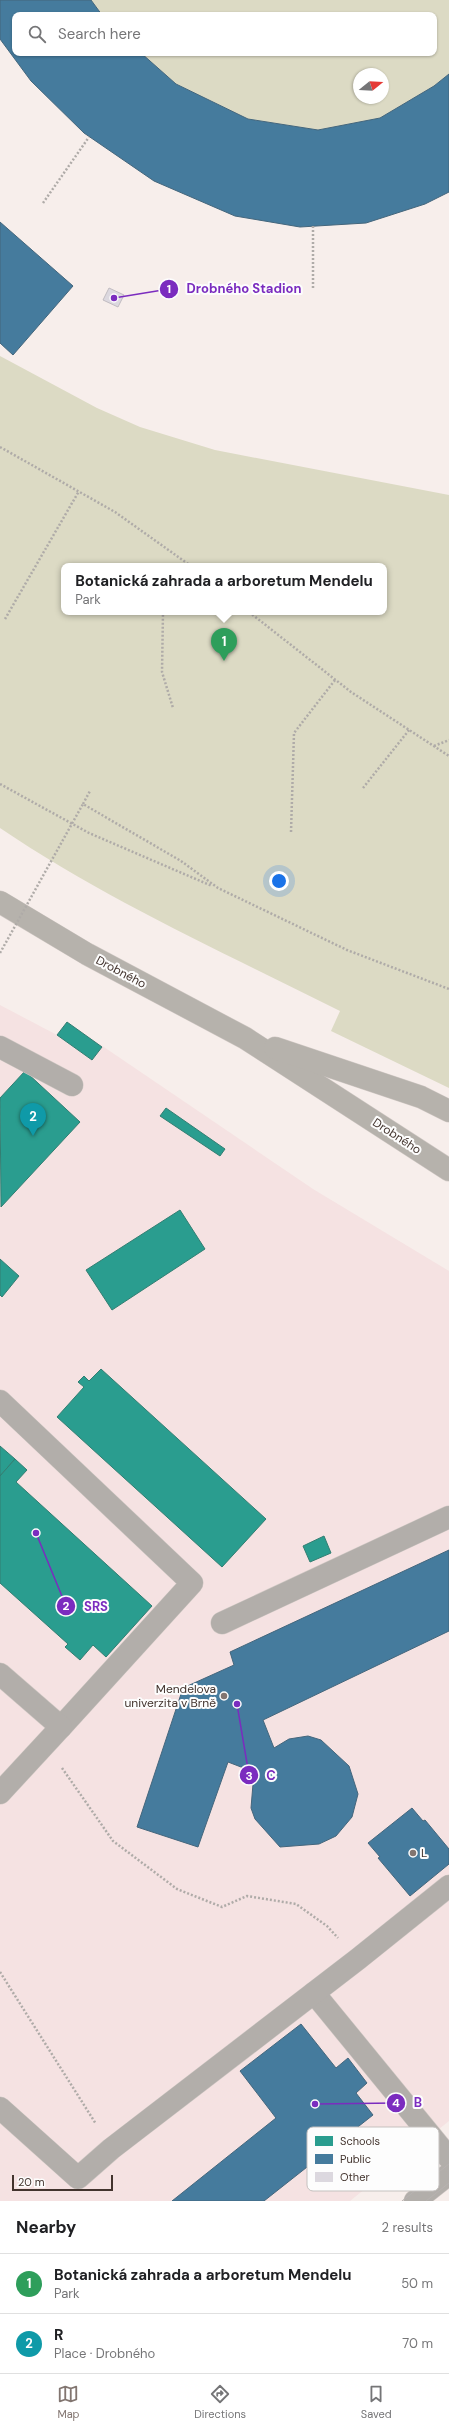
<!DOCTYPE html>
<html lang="en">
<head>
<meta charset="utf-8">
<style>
	body { margin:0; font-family:"DM Sans",sans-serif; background:#f6f6f6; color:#202124 }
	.compass { position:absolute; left:353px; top:68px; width:36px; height:36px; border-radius:50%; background:#fff; box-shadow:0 1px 3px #0004; rotate:72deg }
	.scale { position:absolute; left:12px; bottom:10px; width:101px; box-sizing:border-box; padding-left:4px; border:2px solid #43342e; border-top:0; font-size:11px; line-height:14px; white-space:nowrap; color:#43342e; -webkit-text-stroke:3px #fdfdfd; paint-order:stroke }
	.you { position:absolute; left:279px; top:881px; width:14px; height:14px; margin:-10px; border:3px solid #fff; border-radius:50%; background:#1a73e8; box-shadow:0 0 0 6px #1a73e833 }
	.badge { display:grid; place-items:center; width:26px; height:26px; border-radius:50%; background:#827570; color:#fff; font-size:13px; font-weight:700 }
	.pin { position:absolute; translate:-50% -33px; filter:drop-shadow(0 1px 2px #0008) }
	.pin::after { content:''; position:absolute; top:21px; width:14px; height:12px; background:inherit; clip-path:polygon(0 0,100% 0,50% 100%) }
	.popup { position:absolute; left:61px; top:563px; width:326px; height:52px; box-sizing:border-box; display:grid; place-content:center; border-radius:8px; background:#fff; filter:drop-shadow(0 1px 3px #0005); font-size:13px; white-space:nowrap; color:#757577 }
	.popup b { font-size:15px; color:#202124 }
	.popup::after { content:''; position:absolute; left:50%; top:100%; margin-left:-8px; border:8px solid transparent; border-top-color:#fff }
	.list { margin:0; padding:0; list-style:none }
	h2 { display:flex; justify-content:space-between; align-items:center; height:52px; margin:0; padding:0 16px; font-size:17px }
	h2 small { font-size:13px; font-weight:400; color:#757577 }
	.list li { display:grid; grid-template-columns:26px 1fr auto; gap:12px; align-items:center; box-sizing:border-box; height:60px; padding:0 16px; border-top:1px solid #e0e0e0 }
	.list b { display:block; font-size:15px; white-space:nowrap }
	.list p { margin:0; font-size:13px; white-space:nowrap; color:#757577 }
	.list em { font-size:13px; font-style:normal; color:#757577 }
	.icon { flex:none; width:22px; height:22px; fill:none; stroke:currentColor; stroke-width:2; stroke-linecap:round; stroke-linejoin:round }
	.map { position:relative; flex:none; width:449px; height:2201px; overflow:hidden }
	.search { position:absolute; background:#fff; box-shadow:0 1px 3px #0004; left:12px; right:12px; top:12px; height:44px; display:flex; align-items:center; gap:10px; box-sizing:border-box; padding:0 14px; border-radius:8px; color:#757577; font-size:15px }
	.sheet { height:172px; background:#fff }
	nav { display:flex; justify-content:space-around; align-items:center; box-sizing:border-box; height:56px; border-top:1px solid #e0e0e0; background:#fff; font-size:11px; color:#757577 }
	nav a { display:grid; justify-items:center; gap:2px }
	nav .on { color:#827570 }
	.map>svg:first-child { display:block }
	.education { fill:#f5e2e2 }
	.green { fill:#dcdac4; fill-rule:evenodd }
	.schools { fill:#2a9d8f; stroke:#327e72 }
	.public { fill:#457b9d; stroke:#44667c }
	.building { fill:#dcd8df; stroke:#c1bcc1 }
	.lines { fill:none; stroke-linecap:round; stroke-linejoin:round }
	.minor-casing { stroke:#d2cac6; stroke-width:23 }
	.major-casing { stroke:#d2cac6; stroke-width:23 }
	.path { stroke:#afaba8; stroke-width:2.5; stroke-dasharray:2 2; stroke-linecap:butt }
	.minor { stroke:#b2aeaa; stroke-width:22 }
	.major { stroke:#b6b2ac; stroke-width:22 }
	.tram { stroke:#b7b2b0; stroke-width:1 }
	.path-bridge { stroke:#afaba8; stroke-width:2.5; stroke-dasharray:2 2; stroke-linecap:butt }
	.poi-dot { fill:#827570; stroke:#fdfdfd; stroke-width:1.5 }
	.labels { text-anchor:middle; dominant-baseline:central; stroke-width:4; stroke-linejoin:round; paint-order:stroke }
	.street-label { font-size:12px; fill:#43342e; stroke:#fdfdfd }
	.poi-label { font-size:12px; fill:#43342e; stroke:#fdfdfd; text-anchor:end }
	.key { fill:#fdfdfd; stroke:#c5c1bf; stroke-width:1 }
	.key-label { font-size:11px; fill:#43342e }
	.leader { fill:none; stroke:#7b2cbf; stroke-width:1.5 }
	.callout-dot { fill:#7b2cbf; stroke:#fdfdfd; stroke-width:1.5 }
	.mark-label { font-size:12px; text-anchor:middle; font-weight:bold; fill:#fff }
	.callout-label { font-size:13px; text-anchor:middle; font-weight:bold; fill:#7b2cbf; stroke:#fdfdfd; stroke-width:4; stroke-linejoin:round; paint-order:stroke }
</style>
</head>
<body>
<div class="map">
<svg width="449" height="2201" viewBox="0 0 449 2201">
	<rect width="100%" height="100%" fill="#f7eeeb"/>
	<polygon class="education" points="0,1005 57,1035 67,1022 313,1189 449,1271 449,2121 350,2201 0,2201"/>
	<g class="green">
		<path d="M91,0H449V74L434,86L380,118L318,130L248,119L176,84L141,53H434V15H102ZM359,74H383V98H359Z"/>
		<path d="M0,356L97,408L140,427L215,450L449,495V1088L331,1031L340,1011C225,953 106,900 0,828ZM64,566H384V612H64Z"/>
	</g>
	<g class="schools">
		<polygon points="67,1022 102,1047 92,1060 57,1035"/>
		<polygon points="25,1071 80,1122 1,1207 0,1098"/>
		<polygon points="166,1108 225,1149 220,1156 160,1116"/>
		<polygon points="180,1210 205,1249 112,1310 86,1270"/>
		<polygon points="0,1259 19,1276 2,1297 0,1295"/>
		<polygon points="101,1369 266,1519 222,1567 57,1417 84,1387 78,1382 84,1376 89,1381"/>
		<polygon points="0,1446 15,1459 0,1476"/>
		<polygon points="15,1459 27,1470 16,1482 152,1606 106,1657 93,1645 80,1660 65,1647 68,1644 0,1583 0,1476"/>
		<polygon points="324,1536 331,1553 310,1562 303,1546"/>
	</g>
	<g class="public">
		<polygon points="0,0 91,0 102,15 15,15 15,53 141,53 176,84 248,119 318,130 380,118 434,86 449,74 449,192 425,204 366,223 300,227 235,216 154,181 84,133 31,81 0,39"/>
		<polygon points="0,222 73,286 13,355 0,343"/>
		<polygon points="449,1550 449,1631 263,1720 274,1748 289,1739 308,1736 321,1740 349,1766 358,1794 352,1817 336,1836 319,1844 280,1847 255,1819 251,1808 254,1772 228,1762 198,1847 137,1827 183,1688 234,1665 230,1652"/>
		<polygon points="412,1808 423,1821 425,1820 449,1849 449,1864 410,1896 378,1858 380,1857 368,1843"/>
		<polygon points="301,2024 336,2068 348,2058 367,2083 356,2093 373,2115 264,2201 172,2201 276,2118 240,2071"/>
	</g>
	<polygon class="building" points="109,288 124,295 118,307 103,300"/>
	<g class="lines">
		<defs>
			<g id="minor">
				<polyline points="0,1047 72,1085"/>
				<polyline points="0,1401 192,1583 61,1727"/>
				<polyline points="222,1623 449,1517"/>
				<polyline points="0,1674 61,1727 0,1793"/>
				<polyline points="314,1993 449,2158"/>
				<polyline points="0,2108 78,2178 111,2149 358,1959 449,1886"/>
				<polyline points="415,2201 449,2174"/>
			</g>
			<g id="major">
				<polyline points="0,902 87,954 245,1038 449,1170"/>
				<polyline points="275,1048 421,1097 449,1111"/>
			</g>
		</defs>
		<use href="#minor" class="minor-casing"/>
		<use href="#major" class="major-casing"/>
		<g class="path">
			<polyline points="43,203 89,137"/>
			<polyline points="313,226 313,289"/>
			<polyline points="0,447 115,512 191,566"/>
			<polyline points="165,612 163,613 162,672 173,708"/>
			<polyline points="249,612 351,692 449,756"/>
			<polyline points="5,619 79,491"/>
			<polyline points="434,746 449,740"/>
			<polyline points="0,784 89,833 212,886"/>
			<polyline points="363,788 409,730"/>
			<polyline points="83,804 90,791"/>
			<polyline points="291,832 294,733 335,680"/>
			<polyline points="181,861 218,888 347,950 449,989"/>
			<polyline points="62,1768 113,1841 177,1889 222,1907 247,1896 296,1904 327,1926 338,1938"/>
			<polyline points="0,1972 96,2124"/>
		</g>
		<use href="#minor" class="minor"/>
		<use href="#major" class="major"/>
		<g class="tram">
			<polyline points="402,2201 449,2164"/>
			<polyline points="426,2201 449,2183"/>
		</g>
		<polyline class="path-bridge" points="0,953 83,804 181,861"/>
	</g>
	<g class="poi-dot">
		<circle cx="224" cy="1696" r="4"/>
		<circle cx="413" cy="1853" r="4"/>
	</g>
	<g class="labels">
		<g class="street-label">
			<text transform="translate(121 972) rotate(28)">Drobného</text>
			<text transform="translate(397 1136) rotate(33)">Drobného</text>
		</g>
		<g class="poi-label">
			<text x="216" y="1689">Mendelova<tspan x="216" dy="14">univerzita v Brně</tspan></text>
			<text x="421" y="1853" text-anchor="start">L</text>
		</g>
	</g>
	<rect x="307" y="2127" width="132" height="64" rx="6" class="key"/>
	<rect x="315" y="2136" width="18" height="10" fill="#2a9d8f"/>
	<rect x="315" y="2154" width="18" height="10" fill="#457b9d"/>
	<rect x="315" y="2172" width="18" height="10" fill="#dcd8df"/>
	<g class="key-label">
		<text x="340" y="2145">Schools</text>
		<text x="340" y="2163">Public</text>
		<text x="340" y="2181">Other</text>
	</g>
	<path class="leader" d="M114 298L169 289M36 1533L66 1606M237 1704L249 1775M315 2104L396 2103"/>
	<g class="callout-dot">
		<circle cx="114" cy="298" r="4"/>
		<circle cx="36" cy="1533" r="4"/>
		<circle cx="237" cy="1704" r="4"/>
		<circle cx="315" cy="2104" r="4"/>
		<circle cx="169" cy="289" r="10"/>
		<circle cx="66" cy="1606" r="10"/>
		<circle cx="249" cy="1775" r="10"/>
		<circle cx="396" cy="2103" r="10"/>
	</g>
	<g class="mark-label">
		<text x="169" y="293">1</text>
		<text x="66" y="1610">2</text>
		<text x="249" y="1780">3</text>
		<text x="396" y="2107">4</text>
	</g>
	<g class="callout-label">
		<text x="244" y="293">Drobného Stadion</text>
		<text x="96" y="1611">SRS</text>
		<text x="271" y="1780">C</text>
		<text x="418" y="2107">B</text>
	</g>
</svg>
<svg class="compass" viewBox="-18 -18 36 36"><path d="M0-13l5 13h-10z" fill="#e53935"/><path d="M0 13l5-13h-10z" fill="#757577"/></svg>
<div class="scale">20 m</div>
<div class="you"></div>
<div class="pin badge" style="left:224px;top:661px;background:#2e9e5b">1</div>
<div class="popup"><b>Botanická zahrada a arboretum Mendelu</b>Park</div>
<div class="pin badge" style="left:33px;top:1136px;background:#0f9aa8">2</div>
<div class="search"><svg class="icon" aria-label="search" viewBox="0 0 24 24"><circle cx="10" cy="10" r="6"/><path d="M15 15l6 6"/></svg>Search here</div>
</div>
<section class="sheet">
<h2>Nearby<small>2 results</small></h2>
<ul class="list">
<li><span class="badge" style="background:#2e9e5b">1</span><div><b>Botanická zahrada a arboretum Mendelu</b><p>Park</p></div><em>50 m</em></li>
<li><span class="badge" style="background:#0f9aa8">2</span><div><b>R</b><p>Place · Drobného</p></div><em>70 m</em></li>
</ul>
</section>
<nav>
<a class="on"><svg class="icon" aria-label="map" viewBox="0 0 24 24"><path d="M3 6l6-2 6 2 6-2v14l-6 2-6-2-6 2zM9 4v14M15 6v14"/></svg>Map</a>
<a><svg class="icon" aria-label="directions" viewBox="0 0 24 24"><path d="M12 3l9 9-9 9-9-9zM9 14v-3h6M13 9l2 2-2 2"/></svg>Directions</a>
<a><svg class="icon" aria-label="saved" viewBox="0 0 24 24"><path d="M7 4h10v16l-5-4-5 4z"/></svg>Saved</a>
</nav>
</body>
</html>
